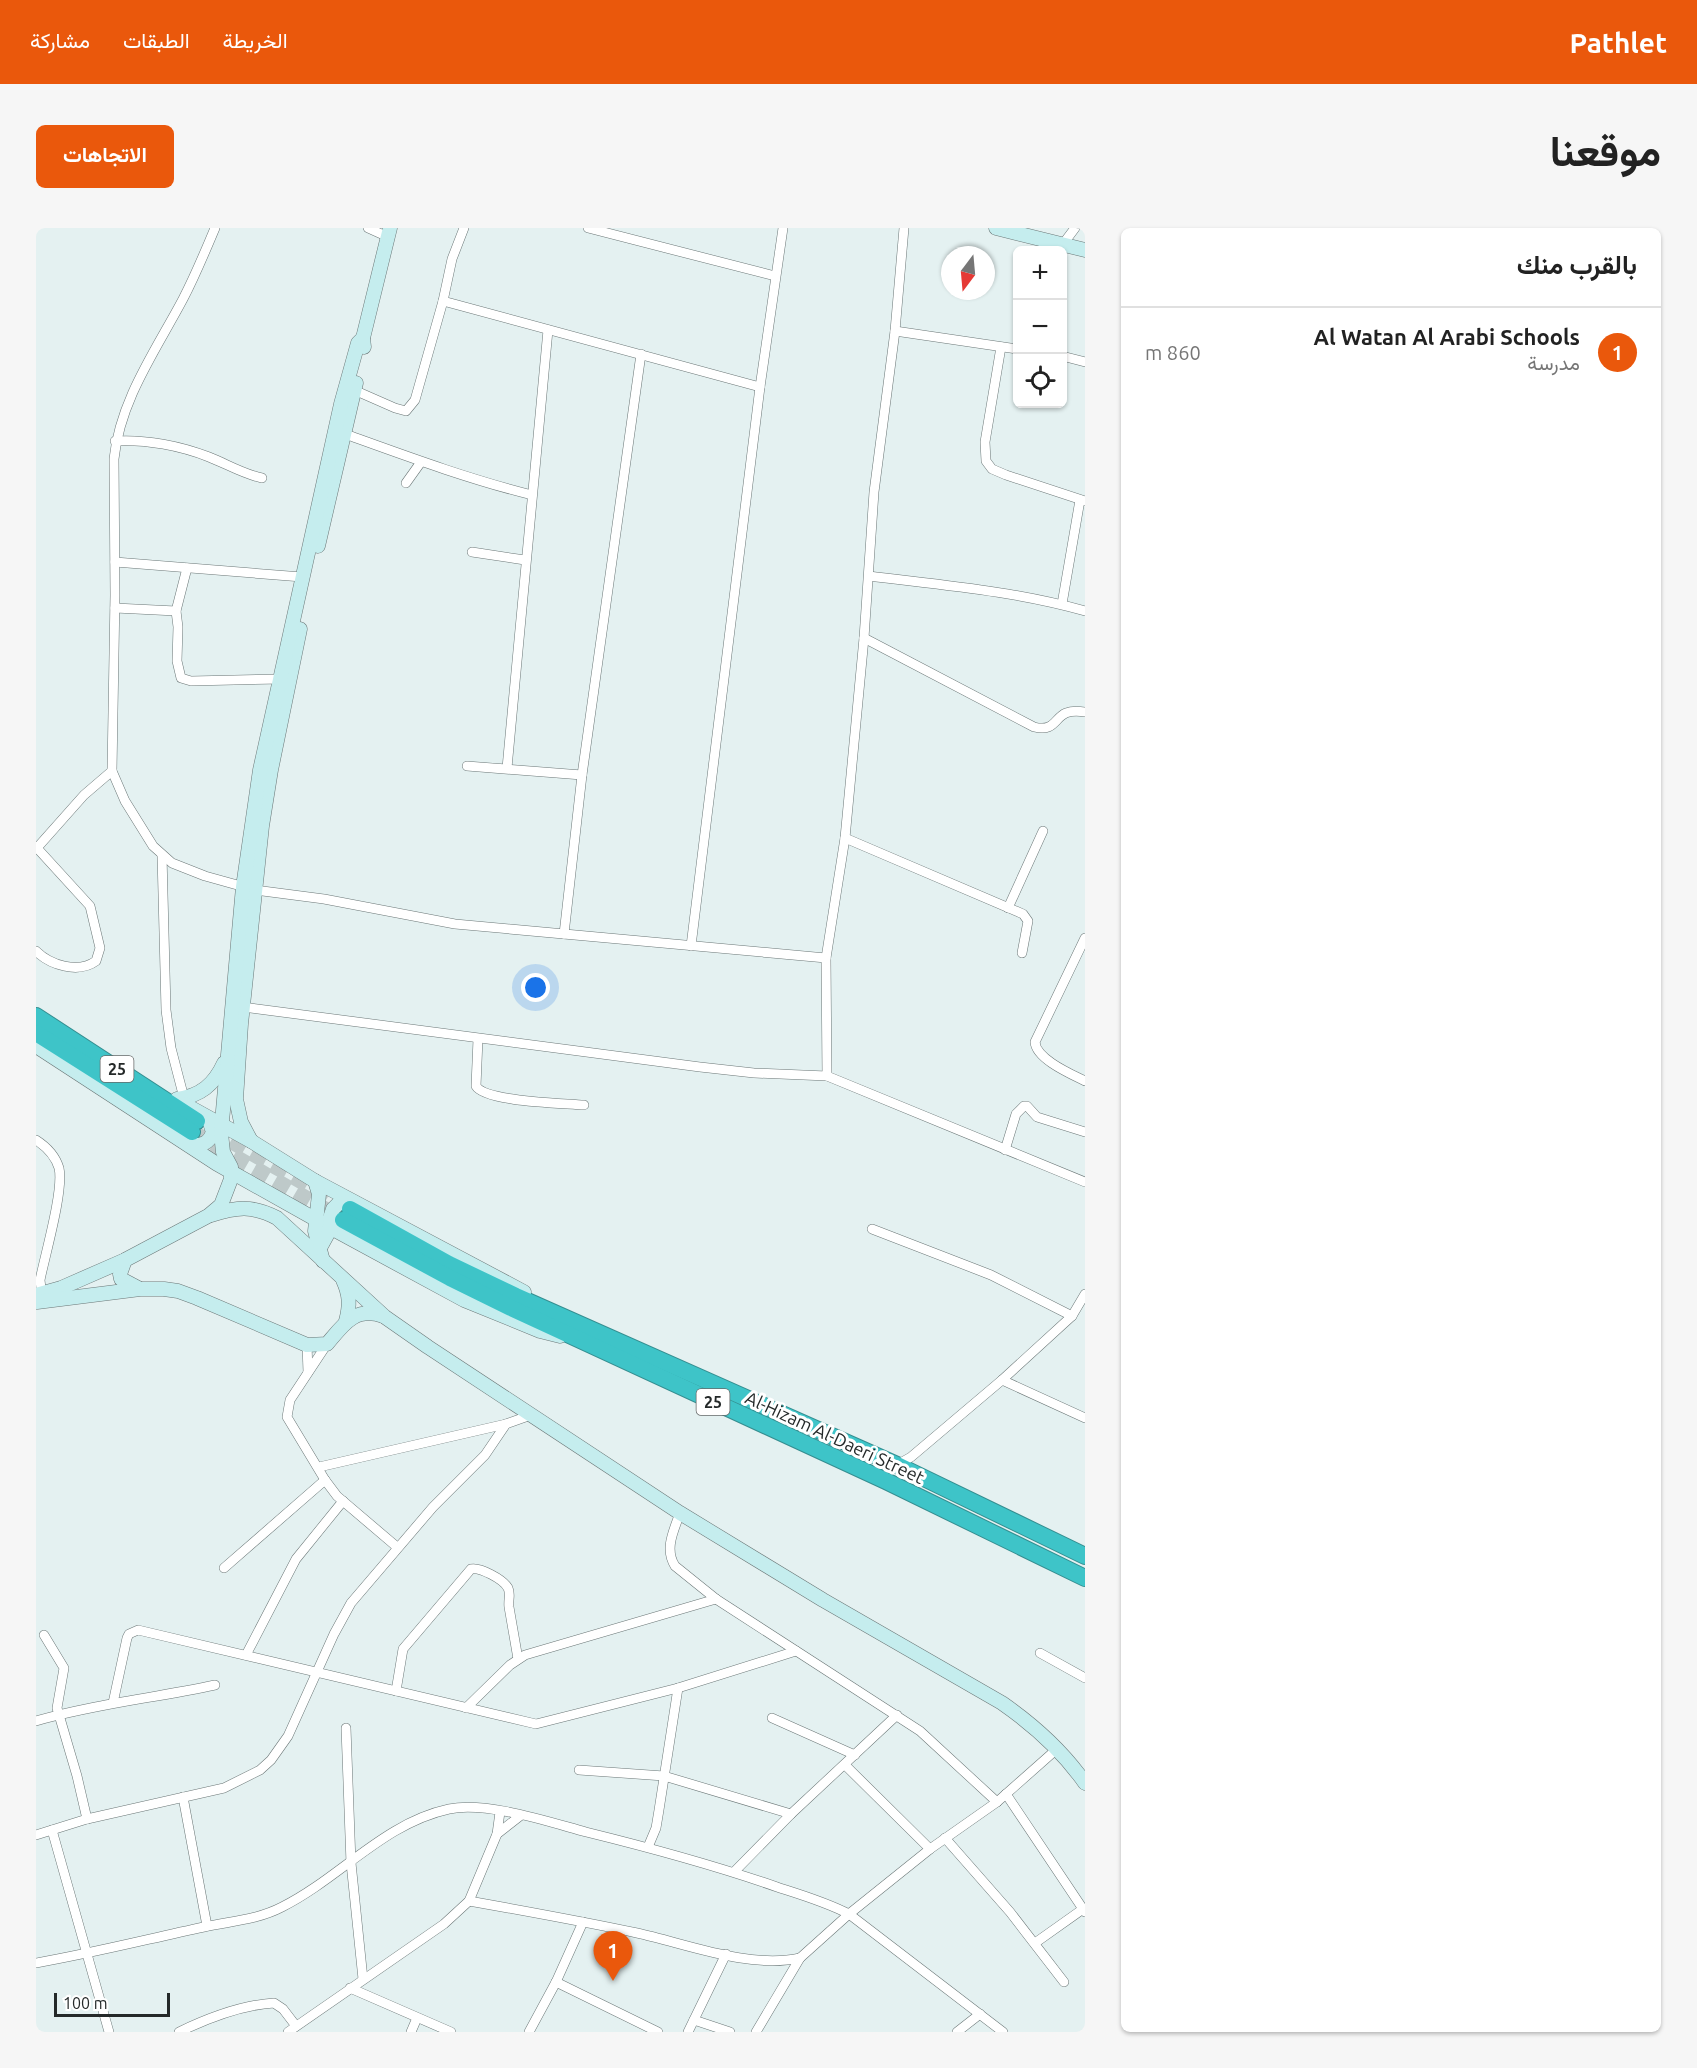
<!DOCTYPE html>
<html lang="ar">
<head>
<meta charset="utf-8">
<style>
	body { margin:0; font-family:Ubuntu,Vazirmatn,sans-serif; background:#f6f6f6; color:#222; direction:rtl }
	.controls { position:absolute; right:18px; top:18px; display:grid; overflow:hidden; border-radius:9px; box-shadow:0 2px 4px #0004 }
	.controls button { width:54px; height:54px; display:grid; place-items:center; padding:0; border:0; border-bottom:2px solid #e0e0e0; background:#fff; color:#222; font:30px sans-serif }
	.compass { position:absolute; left:905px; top:18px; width:54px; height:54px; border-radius:50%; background:#fff; box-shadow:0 2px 4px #0004; rotate:196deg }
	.scale { position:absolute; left:18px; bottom:15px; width:116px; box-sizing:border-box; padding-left:6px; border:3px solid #242929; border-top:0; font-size:16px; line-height:21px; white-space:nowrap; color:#242929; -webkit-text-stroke:4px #fff; paint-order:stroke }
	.you { position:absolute; left:500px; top:760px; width:21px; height:21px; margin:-15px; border:4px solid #fff; border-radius:50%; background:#1a73e8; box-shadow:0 0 0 9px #1a73e833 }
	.badge { display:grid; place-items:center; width:39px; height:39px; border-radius:50%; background:#ea580c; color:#fff; font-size:20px; font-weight:700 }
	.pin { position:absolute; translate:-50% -50px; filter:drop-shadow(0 2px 3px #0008) }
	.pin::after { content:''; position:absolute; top:32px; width:21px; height:18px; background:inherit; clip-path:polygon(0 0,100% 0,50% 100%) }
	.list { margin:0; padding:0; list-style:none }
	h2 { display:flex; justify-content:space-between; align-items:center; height:78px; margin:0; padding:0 24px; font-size:26px }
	h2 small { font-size:20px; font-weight:400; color:#767676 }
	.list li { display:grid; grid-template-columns:39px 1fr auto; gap:18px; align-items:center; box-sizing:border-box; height:90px; padding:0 24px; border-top:2px solid #e0e0e0 }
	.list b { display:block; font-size:22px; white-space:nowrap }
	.list p { margin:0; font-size:20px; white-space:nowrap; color:#767676 }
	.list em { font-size:20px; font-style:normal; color:#767676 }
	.icon { flex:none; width:33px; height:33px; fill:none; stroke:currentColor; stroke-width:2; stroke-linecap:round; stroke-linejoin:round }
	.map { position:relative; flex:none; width:1049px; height:1804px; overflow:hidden; direction:ltr; border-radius:9px }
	header { display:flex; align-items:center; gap:36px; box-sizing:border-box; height:84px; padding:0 30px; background:#ea580c; color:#fff }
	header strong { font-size:28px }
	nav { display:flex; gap:33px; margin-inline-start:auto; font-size:21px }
	.intro { display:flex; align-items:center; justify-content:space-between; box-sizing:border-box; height:144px; padding:0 36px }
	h1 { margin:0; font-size:42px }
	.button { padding:15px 27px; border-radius:9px; background:#ea580c; color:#fff; font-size:21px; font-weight:700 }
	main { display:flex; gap:36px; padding:0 36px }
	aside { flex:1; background:#fff; border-radius:9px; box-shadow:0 2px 4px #0004 }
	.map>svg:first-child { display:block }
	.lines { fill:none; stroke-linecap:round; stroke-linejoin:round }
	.highway-tunnel { stroke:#bec9c9; stroke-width:16; stroke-dasharray:16 8; stroke-linecap:butt }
	.street-casing { stroke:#6b7777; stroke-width:10 }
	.secondary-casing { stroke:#6b7777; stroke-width:15 }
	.highway-casing { stroke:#358e90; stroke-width:18 }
	.street { stroke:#fff; stroke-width:9 }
	.secondary { stroke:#c5edee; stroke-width:14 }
	.highway { stroke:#3ec4c8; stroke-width:16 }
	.labels { text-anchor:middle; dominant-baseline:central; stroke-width:6; stroke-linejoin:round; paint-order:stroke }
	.shield { fill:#fff; stroke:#666969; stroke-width:1.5 }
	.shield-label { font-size:16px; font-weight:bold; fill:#242929 }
	.street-label { font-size:18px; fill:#242929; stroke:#fff }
</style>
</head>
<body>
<header>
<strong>Pathlet</strong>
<nav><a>الخريطة</a><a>الطبقات</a><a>مشاركة</a></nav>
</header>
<div class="intro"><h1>موقعنا</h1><a class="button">الاتجاهات</a></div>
<main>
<aside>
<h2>بالقرب منك<small></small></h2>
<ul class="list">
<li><span class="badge">1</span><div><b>Al Watan Al Arabi Schools</b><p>مدرسة</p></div><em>860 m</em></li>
</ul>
</aside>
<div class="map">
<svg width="1049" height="1804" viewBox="0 0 1049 1804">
	<rect width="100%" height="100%" fill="#e4f1f1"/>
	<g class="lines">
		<g class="highway-tunnel">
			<polyline points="174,901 314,981"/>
			<polyline points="156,904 295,985"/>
		</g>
		<defs>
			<g id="street">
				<path d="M179,0C169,24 159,48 147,71C120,122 84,172 78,231L79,367L76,543L89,573L117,618L136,635L169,648L219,662L288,671L419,696L790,730"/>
				<polyline points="332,0 352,9"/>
				<polyline points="552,0 739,48"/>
				<polyline points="1027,16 1039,0"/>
				<polyline points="407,73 724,159"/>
				<polyline points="859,103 981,121"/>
				<polyline points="965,119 949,214 950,233 956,241 970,247 1049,273"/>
				<polyline points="1026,128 1049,134"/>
				<polyline points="318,162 359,180 370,183 379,172 407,73 416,31 428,0"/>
				<path d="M309,206C370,228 432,251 496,267"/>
				<path d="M79,213C110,211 145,218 173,229C191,236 207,246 226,250"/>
				<polyline points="370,255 385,234"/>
				<polyline points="436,324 489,332"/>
				<polyline points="79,334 266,349"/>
				<polyline points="151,340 140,383 142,399 141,433 145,450 155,453 244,451"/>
				<path d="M833,348C905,357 979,363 1049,383"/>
				<polyline points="1026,376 1044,272"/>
				<polyline points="79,380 140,383"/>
				<path d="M828,410L998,499C1026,506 1015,478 1049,484"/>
				<polyline points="431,538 546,547"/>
				<polyline points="471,540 512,102"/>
				<polyline points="809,610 987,686 992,693 986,725"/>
				<polyline points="0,621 48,567 76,543"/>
				<polyline points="126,627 130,782 135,820 148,870"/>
				<polyline points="972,680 1007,603"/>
				<polyline points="528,706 546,547 605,126"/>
				<path d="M1049,710L999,814C1000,831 1035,846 1049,853"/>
				<polyline points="655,718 724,159 747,0"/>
				<path d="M0,723C14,737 42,746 60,733L64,720L54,678L1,620"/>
				<polyline points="207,779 664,839 718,845 791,848 1049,954"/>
				<path d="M442,811L440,858C449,874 527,875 548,877"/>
				<polyline points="791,848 790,730 809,610 828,410 838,264 859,103 868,0"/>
				<path d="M0,912C11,919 19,927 23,940C28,962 9,1027 4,1052L6,1069"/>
				<polyline points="969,922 980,886 988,878 991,878 1001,889 1049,904"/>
				<polyline points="836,1001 955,1047 1036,1088"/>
				<polyline points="291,1116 254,1172 251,1189 289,1252 301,1268 361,1319"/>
				<polyline points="271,1117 272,1144"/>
				<polyline points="966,1152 1049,1190"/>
				<polyline points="861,1237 875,1229 966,1152 1036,1088 1049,1066"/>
				<polyline points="283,1239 470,1196"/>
				<path d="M644,1285C638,1302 628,1321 639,1338L680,1371L884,1503L961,1574"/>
				<polyline points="188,1340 289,1252"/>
				<polyline points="8,1407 28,1440 21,1480 41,1548 51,1591"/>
				<polyline points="1004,1425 1049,1450"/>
				<polyline points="210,1427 260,1331 307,1273"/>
				<path d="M360,1463L367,1421L435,1341C444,1339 467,1351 472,1360C475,1366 472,1372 473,1379C476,1396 479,1413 482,1431"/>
				<polyline points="77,1475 91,1410 93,1406 102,1402 500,1496 642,1460 760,1423"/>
				<polyline points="430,1480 474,1437 489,1427 680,1371"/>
				<polyline points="736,1490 819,1527"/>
				<path d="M0,1493C59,1476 119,1470 179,1457"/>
				<polyline points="310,1500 315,1635 327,1751"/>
				<polyline points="809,1537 894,1621"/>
				<polyline points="543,1542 628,1548 755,1586"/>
				<polyline points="970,1566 1049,1684"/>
				<polyline points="147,1569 171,1698"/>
				<polyline points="16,1602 73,1804"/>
				<polyline points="461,1606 484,1588"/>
				<polyline points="0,1607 51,1591 188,1560 224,1542 235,1532 252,1508 298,1406 315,1375 397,1279 449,1227 470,1196 495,1187"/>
				<polyline points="909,1610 974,1684 1028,1754"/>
				<polyline points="612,1619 620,1600 623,1582 642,1460"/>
				<polyline points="699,1643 755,1586 861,1487"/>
				<path d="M433,1673C489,1683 545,1693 601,1705C651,1716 713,1741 764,1730"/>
				<polyline points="999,1715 1047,1681"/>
				<path d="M0,1735C57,1725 112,1711 168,1699C195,1693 221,1692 246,1679C304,1650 348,1595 413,1581C450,1573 513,1594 550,1604C615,1620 678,1637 741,1659C766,1667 790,1674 813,1686L967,1804"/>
				<polyline points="520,1754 622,1804"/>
				<polyline points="314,1760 415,1804"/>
				<polyline points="658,1792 694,1804"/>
				<path d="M143,1804C172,1790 205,1777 238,1775L247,1781L260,1798"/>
				<polyline points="252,1804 408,1696 433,1673 461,1606 464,1584"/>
				<polyline points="375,1804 381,1790"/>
				<polyline points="493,1804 520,1754 547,1694"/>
				<polyline points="652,1804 690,1726"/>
				<polyline points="720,1804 764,1730 813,1686 894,1621 961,1574 1022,1520"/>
				<polyline points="921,1804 944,1786"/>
			</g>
			<g id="secondary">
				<polyline points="960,0 1049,22"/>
				<polyline points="328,119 327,110 354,0"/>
				<polyline points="282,318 320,155"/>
				<polyline points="0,818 181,936 295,1000 428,1072 504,1103 524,1108"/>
				<path d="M141,871C164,868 178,857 188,835"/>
				<polyline points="148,876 215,913 279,953 488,1064"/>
				<polyline points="215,913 205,894 200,871 205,796 226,598 235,542 264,401"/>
				<path d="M153,917C165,918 173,916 177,904L173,892"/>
				<polyline points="279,953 283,966 279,1003 287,1033"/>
				<path d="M175,987C201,979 216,977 241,990L349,1089L392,1119L644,1285L787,1372L966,1475C999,1498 1026,1522 1049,1555"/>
				<polyline points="284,1020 295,1000 294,990 297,981 302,976 315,973"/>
				<polyline points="89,1032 84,1046 85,1051 102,1060"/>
				<path d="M307,1052C314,1067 314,1078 310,1093"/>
				<polyline points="0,1067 25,1060 89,1032 172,988 185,977 195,951 195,939 187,924 185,905 207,659 224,542 305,176 322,115 327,110"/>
				<path d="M1,1074L104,1061H128L142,1063L161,1070L271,1117L291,1116C307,1097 319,1078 347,1088"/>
			</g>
			<g id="highway">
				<polyline points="0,788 161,893"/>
				<polyline points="0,805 156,904"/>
				<polyline points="314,981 413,1036 480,1068 861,1237 1049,1328"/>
				<polyline points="307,992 414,1050 475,1080 850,1253 1049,1350"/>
			</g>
		</defs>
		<use href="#street" class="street-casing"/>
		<use href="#secondary" class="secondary-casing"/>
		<use href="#highway" class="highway-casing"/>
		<use href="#street" class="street"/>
		<use href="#secondary" class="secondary"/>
		<use href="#highway" class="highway"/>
	</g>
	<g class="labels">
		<g class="shield">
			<rect x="64.5" y="828" width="33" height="26" rx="4.5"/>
			<rect x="660.5" y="1161" width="33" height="26" rx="4.5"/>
		</g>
		<g class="shield-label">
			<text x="81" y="841">25</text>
			<text x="677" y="1174">25</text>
		</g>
		<g class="street-label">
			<text transform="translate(799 1209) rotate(25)">Al-Hizam Al-Daeri Street</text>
		</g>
	</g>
</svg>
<div class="controls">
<button>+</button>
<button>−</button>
<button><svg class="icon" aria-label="locate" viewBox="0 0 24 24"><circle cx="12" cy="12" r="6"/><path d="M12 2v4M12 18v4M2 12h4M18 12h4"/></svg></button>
</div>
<svg class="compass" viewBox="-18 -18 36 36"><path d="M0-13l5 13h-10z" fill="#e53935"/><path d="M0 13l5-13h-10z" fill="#767676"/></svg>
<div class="scale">100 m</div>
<div class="you"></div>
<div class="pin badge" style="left:577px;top:1753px">1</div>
</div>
</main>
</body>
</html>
